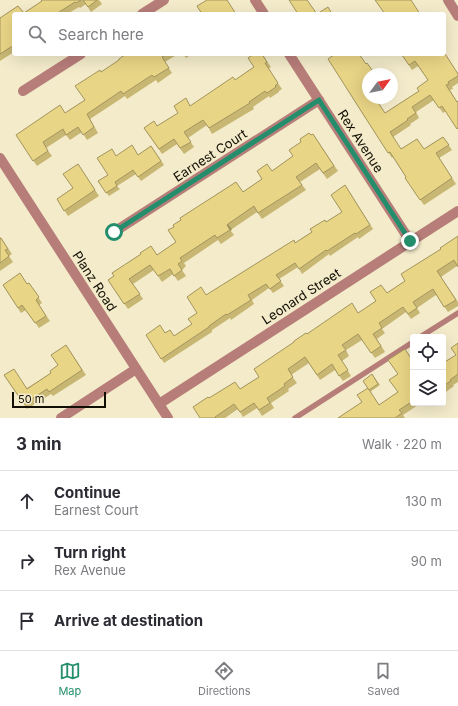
<!DOCTYPE html>
<html lang="en">
<head>
<meta charset="utf-8">
<style>
	body { margin:0; font-family:Inter,sans-serif; background:#f2f2f3; color:#2b2b33 }
	.controls { position:absolute; right:12px; bottom:12px; display:grid; overflow:hidden; border-radius:4px; box-shadow:0 4px 16px #0002 }
	.controls button { width:36px; height:36px; display:grid; place-items:center; padding:0; border:0; border-bottom:1px solid #e1e1e2; background:#fff; color:#2b2b33; font:20px sans-serif }
	.compass { position:absolute; left:362px; top:68px; width:36px; height:36px; border-radius:50%; background:#fff; box-shadow:0 4px 16px #0002; rotate:57deg }
	.scale { position:absolute; left:12px; bottom:10px; width:94px; box-sizing:border-box; padding-left:4px; border:2px solid #110e04; border-top:0; font-size:11px; line-height:14px; white-space:nowrap; color:#110e04; -webkit-text-stroke:3px #f3ebca; paint-order:stroke }
	.stop { position:absolute; width:12px; height:12px; margin:-9px; border:3px solid #248e6c; border-radius:50%; background:#fff }
	.stop.end { background:#248e6c; border-color:#fff; box-shadow:0 1px 4px #0008 }
	.list { margin:0; padding:0; list-style:none }
	h2 { display:flex; justify-content:space-between; align-items:center; height:52px; margin:0; padding:0 16px; font-size:17px }
	h2 small { font-size:13px; font-weight:400; color:#7c7c81 }
	.list li { display:grid; grid-template-columns:26px 1fr auto; gap:12px; align-items:center; box-sizing:border-box; height:60px; padding:0 16px; border-top:1px solid #e1e1e2 }
	.list b { display:block; font-size:15px; white-space:nowrap }
	.list p { margin:0; font-size:13px; white-space:nowrap; color:#7c7c81 }
	.list em { font-size:13px; font-style:normal; color:#7c7c81 }
	.icon { flex:none; width:22px; height:22px; fill:none; stroke:currentColor; stroke-width:2; stroke-linecap:round; stroke-linejoin:round }
	.map { position:relative; flex:none; width:458px; height:418px; overflow:hidden }
	.search { position:absolute; background:#fff; box-shadow:0 4px 16px #0002; left:12px; right:12px; top:12px; height:44px; display:flex; align-items:center; gap:10px; box-sizing:border-box; padding:0 14px; border-radius:4px; color:#7c7c81; font-size:15px }
	.sheet { height:232px; background:#fff }
	nav { display:flex; justify-content:space-around; align-items:center; box-sizing:border-box; height:56px; border-top:1px solid #e1e1e2; background:#fff; font-size:11px; color:#7c7c81 }
	nav a { display:grid; justify-items:center; gap:2px }
	nav .on { color:#248e6c }
	.map>svg:first-child { display:block }
	.lines { fill:none; stroke-linecap:round; stroke-linejoin:round }
	.service { stroke:#b77d79; stroke-width:5.5 }
	.minor { stroke:#b77d79; stroke-width:10 }
	.tertiary { stroke:#b77d79; stroke-width:10 }
	.wall { fill:#c8b773 }
	.shaded-wall { fill:#a3955e }
	.building { fill:#e9d586; stroke:#a3955e }
	.route { stroke:#248e6c; stroke-width:5 }
	.labels { text-anchor:middle; dominant-baseline:central; stroke-width:3; stroke-linejoin:round; paint-order:stroke }
	.street-label { font-size:13px; fill:#110e04; stroke:#f3ebca }
</style>
</head>
<body>
<div class="map">
<svg width="458" height="418" viewBox="0 0 458 418">
	<rect width="100%" height="100%" fill="#f3ebca"/>
	<g class="lines">
		<g class="service">
			<polyline points="420,337 458,313"/>
			<polyline points="295,418 413,342"/>
		</g>
		<g class="minor">
			<polyline points="255,0 264,14"/>
			<polyline points="448,0 458,16"/>
			<polyline points="142,14 164,0"/>
			<polyline points="289,54 410,241"/>
			<polyline points="23,91 81,54"/>
			<polyline points="114,232 319,100"/>
			<polyline points="159,404 458,211"/>
			<polyline points="61,418 136,369"/>
		</g>
		<polyline class="tertiary" points="0,158 168,418"/>
	</g>
	<g class="wall">
		<polygon points="41,0 99,0 102,4 91,12 86,4 80,8 79,7 67,14 14,14 14,52 0,61 0,18 18,6 24,13 42,1"/>
		<polygon points="132,54 178,54 165,62 172,73 158,83 156,80 127,99 125,96 90,119 98,133 87,140 82,132 70,140 66,135 46,148 52,156 37,166 16,135 65,113 85,100 101,72"/>
		<polygon points="183,54 192,54 186,58"/>
		<polygon points="262,54 271,67 268,69 282,89 279,91 279,92 270,98 269,96 253,107 254,109 212,134 207,125 188,138 194,147 184,154 177,144 162,154 144,128 157,126 191,106 235,80 254,67"/>
		<polygon points="336,54 368,98 380,98 376,100 385,113 419,91 428,80 418,66 412,70 402,55 458,73 458,83 452,87 453,89 450,90 457,102 458,101 458,129 446,111 443,113 434,100 416,112 419,118 410,124 411,125 393,137 401,149 424,149 443,137 452,150 439,158 456,184 424,205 405,178 406,177 393,157 392,158 363,114"/>
		<polygon points="313,134 338,171 327,179 320,169 300,182 306,190 262,219 257,212 232,229 231,231 234,235 221,244 218,240 184,263 186,266 182,270 186,276 178,281 173,274 162,282 154,270 133,284 143,299 128,309 108,280 114,276 141,254 157,255 176,242 243,192 262,179 272,171 293,156 311,135"/>
		<polygon points="151,146 164,165 141,181 136,174 117,186 120,189 109,196 98,181 108,175 116,156 138,155"/>
		<polygon points="78,164 99,196 68,216 57,199 73,188"/>
		<polygon points="345,185 373,229 359,239 358,237 330,256 329,254 302,274 298,267 279,279 284,286 273,293 269,288 252,300 254,304 231,320 230,318 212,330 212,332 164,363 146,335 174,336 192,324 207,295 295,243 342,212"/>
		<polygon points="458,236 457,266 441,277 458,302 458,306 448,312 436,295 417,308 420,313 411,319 406,312 382,329 385,333 377,339 385,352 375,358 362,340 346,350 349,356 342,361 351,376 343,381 335,370 320,380 309,363 291,375 297,383 288,389 289,391 271,403 274,408 262,416 257,408 243,417 238,409 225,418 200,418 209,398 240,389 259,377 307,334 358,313 376,301 387,293 405,281 441,249"/>
		<polygon points="0,238 1,238 12,254 9,256 13,262 0,271"/>
		<polygon points="29,283 42,303 39,305 50,321 39,328 26,310 21,313 3,285 27,284"/>
		<polygon points="458,343 458,382 453,385 454,386 443,394 443,363 456,355"/>
		<polygon points="66,345 86,375 53,396 51,394 27,409 4,375 27,388 51,373 58,365"/>
		<polygon points="413,359 413,403 421,403 403,415 405,418 338,418 362,402 368,388 372,374 380,385 370,392 379,405 398,392 398,374"/>
	</g>
	<polygon class="shaded-wall" points="228,224 232,229 230,231 227,225"/>
	<g class="building">
		<polygon points="41,0 81,0 76,3 75,2 56,14 14,14 14,45 0,54 0,18 18,6 24,13 42,1"/>
		<polygon points="83,0 97,0 88,7"/>
		<polygon points="207,0 227,0 236,14 202,14 197,6"/>
		<polygon points="289,0 307,0 317,14 298,14"/>
		<polygon points="375,0 411,0 420,14 385,14"/>
		<polygon points="328,7 332,14 317,14"/>
		<polygon points="444,52 458,74 458,76 448,82 449,84 446,85 457,102 458,101 458,128 457,129 442,106 439,108 430,95 412,107 416,113 407,119 408,120 390,132 401,149 417,139 424,149 443,137 449,145 436,153 452,178 420,200 405,178 406,177 390,152 388,153 363,114 328,59 335,54 359,54 366,64 367,63 375,74 368,74 368,98 375,98 385,113 419,91 417,88 428,80 415,61 409,65 402,55 404,54 444,54"/>
		<polygon points="126,54 166,54 162,57 169,68 154,77 152,75 123,94 121,91 87,114 94,127 83,135 78,127 66,135 63,129 43,142 48,151 33,161 16,135 60,105 65,113 85,100 75,86 100,70 101,72 119,60 119,59"/>
		<polygon points="254,54 262,54 267,62 265,63 278,83 275,86 276,87 267,93 265,91 249,102 250,103 209,128 203,120 184,132 191,142 180,148 174,139 159,149 144,128 154,121 157,126 178,113 174,106 186,98 190,106 233,77 235,80 254,67 248,58"/>
		<polygon points="309,133 311,135 313,134 334,166 323,173 316,163 296,177 302,185 258,213 254,206 228,224 227,225 230,230 217,238 215,235 180,258 182,261 178,264 182,270 174,276 170,269 158,276 150,265 129,279 140,294 124,304 108,280 114,276 112,273 141,254 140,253 151,246 157,255 176,242 168,230 174,227 173,225 181,220 180,218 236,182 243,192 262,179 257,171 267,164 272,171 293,156 289,150 301,142 300,139"/>
		<polygon points="132,145 138,155 151,146 161,161 138,177 133,170 115,182 117,186 106,193 98,181 108,175 97,158 112,149 116,156"/>
		<polygon points="78,164 95,190 64,211 57,199 73,188 63,174"/>
		<polygon points="345,185 370,225 356,234 355,233 327,251 326,250 299,269 295,263 276,275 281,281 270,289 266,284 248,295 251,300 227,315 226,314 209,326 209,327 161,359 146,335 160,325 165,333 170,330 174,336 192,324 188,319 197,313 187,297 201,287 206,295 294,240 295,243 312,232 310,229 325,220 326,222 342,212 331,195"/>
		<polygon points="458,236 458,267 454,260 437,271 456,300 444,307 433,289 413,302 417,308 408,314 403,307 379,323 382,328 373,334 381,346 371,353 358,334 342,345 346,350 338,355 348,370 339,376 332,364 317,375 305,357 288,369 293,377 284,384 285,386 267,398 270,403 259,410 254,403 240,412 234,404 215,417 216,418 200,418 193,407 208,397 209,398 235,382 240,389 259,377 254,369 294,342 294,341 306,333 307,334 352,303 358,313 376,301 370,292 381,285 387,293 405,281 401,274 441,249 440,248"/>
		<polygon points="0,238 1,238 8,249 5,250 9,256 0,263"/>
		<polygon points="20,273 27,284 29,283 39,297 36,300 46,316 35,323 22,305 18,308 3,285"/>
		<polygon points="458,343 458,374 450,380 451,381 443,386 443,363 456,355 451,348"/>
		<polygon points="66,345 82,370 49,392 47,389 24,404 4,375 14,369 27,389 51,373 50,371 58,365 51,355"/>
		<polygon points="405,349 412,360 413,359 413,401 399,410 402,413 395,418 338,418 362,402 357,395 368,388 379,405 398,392 389,380 398,374 388,360"/>
		<polygon points="372,374 378,384 369,390 363,381"/>
	</g>
	<g class="lines">
		<polyline class="route" points="114,232 319,100 410,241"/>
	</g>
	<g class="labels">
		<g class="street-label">
			<text transform="translate(361 141) rotate(57)">Rex Avenue</text>
			<text transform="translate(210 155) rotate(-33)">Earnest Court</text>
			<text transform="translate(95 281) rotate(57)">Planz Road</text>
			<text transform="translate(301 296) rotate(-33)">Leonard Street</text>
		</g>
	</g>
</svg>
<div class="controls">
<button><svg class="icon" aria-label="locate" viewBox="0 0 24 24"><circle cx="12" cy="12" r="6"/><path d="M12 2v4M12 18v4M2 12h4M18 12h4"/></svg></button>
<button><svg class="icon" aria-label="layers" viewBox="0 0 24 24"><path d="M12 4l9 5-9 5-9-5zM3 14l9 5 9-5"/></svg></button>
</div>
<svg class="compass" viewBox="-18 -18 36 36"><path d="M0-13l5 13h-10z" fill="#e53935"/><path d="M0 13l5-13h-10z" fill="#7c7c81"/></svg>
<div class="scale">50 m</div>
<div class="stop" style="left:114px;top:232px"></div>
<div class="stop end" style="left:410px;top:241px"></div>
<div class="search"><svg class="icon" aria-label="search" viewBox="0 0 24 24"><circle cx="10" cy="10" r="6"/><path d="M15 15l6 6"/></svg>Search here</div>
</div>
<section class="sheet">
<h2>3 min<small>Walk · 220 m</small></h2>
<ul class="list">
<li><svg class="icon" aria-label="ahead" viewBox="0 0 24 24"><path d="M12 20V5M6 11l6-6 6 6"/></svg><div><b>Continue</b><p>Earnest Court</p></div><em>130 m</em></li>
<li><svg class="icon" aria-label="right" viewBox="0 0 24 24"><path d="M7 20v-9h11M14 6l5 5-5 5"/></svg><div><b>Turn right</b><p>Rex Avenue</p></div><em>90 m</em></li>
<li><svg class="icon" aria-label="arrive" viewBox="0 0 24 24"><path d="M6 21V4h12l-3 4 3 4H6"/></svg><div><b>Arrive at destination</b></div></li>
</ul>
</section>
<nav>
<a class="on"><svg class="icon" aria-label="map" viewBox="0 0 24 24"><path d="M3 6l6-2 6 2 6-2v14l-6 2-6-2-6 2zM9 4v14M15 6v14"/></svg>Map</a>
<a><svg class="icon" aria-label="directions" viewBox="0 0 24 24"><path d="M12 3l9 9-9 9-9-9zM9 14v-3h6M13 9l2 2-2 2"/></svg>Directions</a>
<a><svg class="icon" aria-label="saved" viewBox="0 0 24 24"><path d="M7 4h10v16l-5-4-5 4z"/></svg>Saved</a>
</nav>
</body>
</html>
